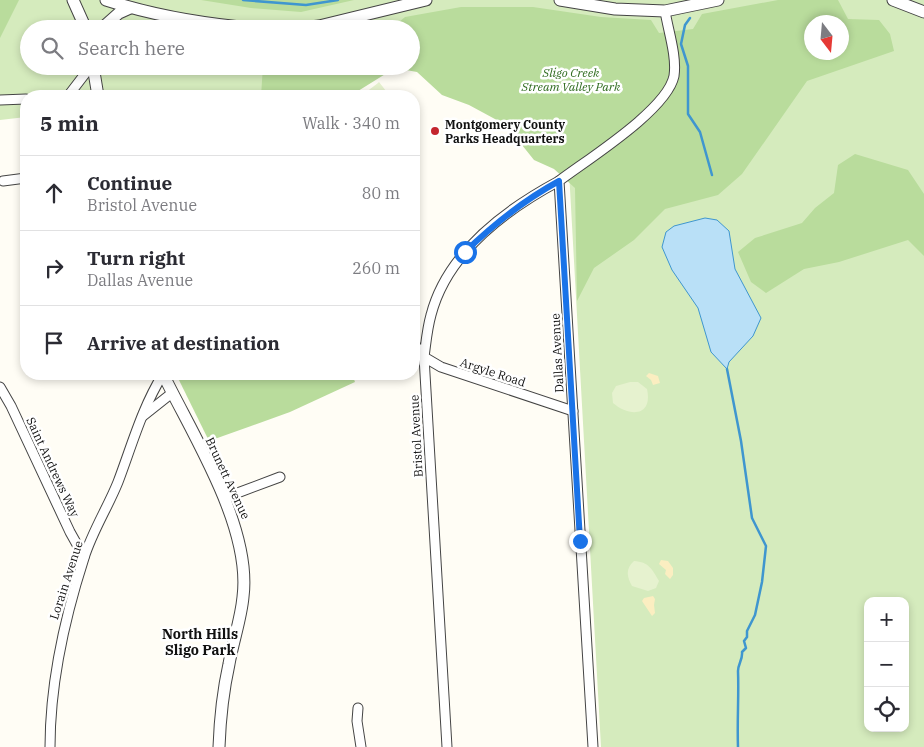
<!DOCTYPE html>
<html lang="en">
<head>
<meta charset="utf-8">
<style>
	body { margin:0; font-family:"IBM Plex Serif",serif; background:#f7f7f7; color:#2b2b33 }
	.controls { position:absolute; right:15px; bottom:15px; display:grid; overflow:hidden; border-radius:10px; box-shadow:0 2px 8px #0003 }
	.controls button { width:45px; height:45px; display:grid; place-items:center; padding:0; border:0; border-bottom:1px solid #e1e1e2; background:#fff; color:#2b2b33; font:25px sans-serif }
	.compass { position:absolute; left:804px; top:15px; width:45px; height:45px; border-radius:50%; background:#fff; box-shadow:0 2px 8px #0003; rotate:164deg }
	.stop { position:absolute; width:15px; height:15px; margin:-11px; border:4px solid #1a73e8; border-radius:50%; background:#fff }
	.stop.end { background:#1a73e8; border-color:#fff; box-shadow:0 1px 5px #0008 }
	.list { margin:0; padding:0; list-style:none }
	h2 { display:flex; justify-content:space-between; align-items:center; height:65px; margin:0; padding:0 20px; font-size:21px }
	h2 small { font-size:16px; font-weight:400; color:#7c7c81 }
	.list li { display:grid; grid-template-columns:32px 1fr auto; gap:15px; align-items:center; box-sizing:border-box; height:75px; padding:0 20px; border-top:1px solid #e1e1e2 }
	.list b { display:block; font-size:19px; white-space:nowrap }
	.list p { margin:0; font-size:16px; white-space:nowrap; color:#7c7c81 }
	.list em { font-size:16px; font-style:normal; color:#7c7c81 }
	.icon { flex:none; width:28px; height:28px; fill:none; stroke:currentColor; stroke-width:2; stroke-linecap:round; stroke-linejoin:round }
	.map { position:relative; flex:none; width:924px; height:747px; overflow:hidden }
	.search { position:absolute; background:#fff; box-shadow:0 2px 8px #0003; left:20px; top:20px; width:400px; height:55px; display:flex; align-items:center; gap:12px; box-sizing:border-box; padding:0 18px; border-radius:28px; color:#7c7c81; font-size:19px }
	.panel { position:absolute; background:#fff; box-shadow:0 2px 8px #0003; left:20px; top:90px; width:400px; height:290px; border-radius:20px }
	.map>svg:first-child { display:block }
	.green { fill:#d5ebbd; fill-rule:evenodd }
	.forest { fill:#b9dc9c; fill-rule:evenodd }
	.sand { fill:#fbeec1 }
	.pitch { fill:#e6f2cf }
	.water { fill:#b9e0f7; stroke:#3f96cf }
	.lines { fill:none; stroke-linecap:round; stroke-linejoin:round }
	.stream { stroke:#3f96cf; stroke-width:2.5 }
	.minor-casing { stroke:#444; stroke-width:11 }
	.tertiary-casing { stroke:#444; stroke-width:13 }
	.minor { stroke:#fff; stroke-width:9 }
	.tertiary { stroke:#fff; stroke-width:11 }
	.route { stroke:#1a73e8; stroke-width:6 }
	.poi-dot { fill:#c4262e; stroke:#fff; stroke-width:2 }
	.labels { text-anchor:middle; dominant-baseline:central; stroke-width:5; stroke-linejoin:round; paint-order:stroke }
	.park-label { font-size:12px; font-style:italic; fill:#2f6b1f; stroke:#fff }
	.poi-label { font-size:12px; font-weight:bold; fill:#111; stroke:#fff; text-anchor:start }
	.street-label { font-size:12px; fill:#111; stroke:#fff }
	.neighbourhood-label { font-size:14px; font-weight:bold; fill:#111; stroke:#fff }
</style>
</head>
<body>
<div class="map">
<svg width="924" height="747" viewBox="0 0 924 747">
	<rect width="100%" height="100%" fill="#fffdf5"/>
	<path class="green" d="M0,0H924V747H601L569,171L557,166L411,49V29H29V66H372L330,96H26V117L0,120ZM812,22H842V52H812ZM868,601H905V728H868Z"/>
	<g class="forest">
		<polygon points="0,0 19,0 0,38"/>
		<polygon points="201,0 354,0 301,12 251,8"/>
		<path d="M778,0H838L848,19L879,20L890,34L894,51L807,81L742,174L718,195L665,209L634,240L594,268L577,301L575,188L554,169L534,160L506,125L469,105L442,95L417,72L395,68L350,96H261L263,66H411V29H391L405,17L461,7H533L601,17L651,20L659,33L693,29L702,14ZM812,22H842V52H812Z"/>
		<polygon points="855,154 908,170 924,194 924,256 908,240 839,262 804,269 766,293 751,282 738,252 755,238 802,223 815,208 834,193 838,165"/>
		<polygon points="176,374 352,374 355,382 290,412 209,441"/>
	</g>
	<g class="sand">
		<polygon points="649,373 658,376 660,383 653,385 651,380 646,376"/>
		<polygon points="661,560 668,561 673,568 673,575 670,579 665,574 666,570 659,564"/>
		<polygon points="653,596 655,599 654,605 655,613 652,616 642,601 644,598"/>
	</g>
	<g class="pitch">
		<polygon points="379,82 390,96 361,96 378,83"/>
		<path d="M630,382H638L647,389C653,417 629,417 613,403L612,393L616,386Z"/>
		<path d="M634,561C649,562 652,569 659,581L656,588L648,591L632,586C627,577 625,569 634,561Z"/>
	</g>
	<polygon class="water" points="705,218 717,220 729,231 735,269 761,318 753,336 729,362 727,369 711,352 698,308 672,270 662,247 666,232 674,226"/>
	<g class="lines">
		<g class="stream">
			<polyline points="243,0 306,5 338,0"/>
			<polyline points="690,18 685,25 681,44 688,66 688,114 700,132 712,175"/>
			<path d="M727,369L741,441L752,518L766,546L762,582L755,615L747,631V637L744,641L746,648L742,652C743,659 738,664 738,671C739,695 737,721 738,747"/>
		</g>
		<defs>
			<g id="minor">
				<polyline points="68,96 91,66"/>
				<polyline points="0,100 26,99"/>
				<polyline points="3,181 26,178"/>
				<polyline points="414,343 424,357 441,367 573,411"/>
				<polyline points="0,387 11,406 70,532 84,557"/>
				<polyline points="143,416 172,393"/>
				<polyline points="224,498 280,477"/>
				<polyline points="358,708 357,721 361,747"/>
				<path d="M50,747C50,682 64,620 84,558C92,532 108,507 118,482C132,445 142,408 163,374"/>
				<path d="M447,747L424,357C426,343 427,329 431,315C447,253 505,210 559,181"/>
				<path d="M593,747L559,181C588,159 667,110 674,76C677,56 668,30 665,11"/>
			</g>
			<g id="tertiary">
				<polyline points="73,0 86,29"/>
				<path d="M106,0C158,17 210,25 264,29"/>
				<polyline points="560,0 615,9 665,11 718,0"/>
				<polyline points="893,0 924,12"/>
				<polyline points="101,29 119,13 130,8"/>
				<polyline points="293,29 319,26 426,0"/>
				<polyline points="93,66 98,96"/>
				<path d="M163,374C193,436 252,527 243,597C241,619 233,641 229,664C223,691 220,719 219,747"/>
			</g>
		</defs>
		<use href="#minor" class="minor-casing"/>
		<use href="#tertiary" class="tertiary-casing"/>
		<use href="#minor" class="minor"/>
		<use href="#tertiary" class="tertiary"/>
	</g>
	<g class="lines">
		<path class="route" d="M465,252C494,224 524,200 559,181L580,541"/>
	</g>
	<circle class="poi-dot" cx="435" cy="131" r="5"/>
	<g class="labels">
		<g class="park-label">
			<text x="571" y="72">Sligo Creek<tspan x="571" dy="14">Stream Valley Park</tspan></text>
		</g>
		<g class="poi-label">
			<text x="445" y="124">Montgomery County<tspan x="445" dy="14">Parks Headquarters</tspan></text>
		</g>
		<g class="street-label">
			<text transform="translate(557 353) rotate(-93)">Dallas Avenue</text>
			<text transform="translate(493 372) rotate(18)">Argyle Road</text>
			<text transform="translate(416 436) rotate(-93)">Bristol Avenue</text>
			<text transform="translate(53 467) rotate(65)">Saint Andrews Way</text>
			<text transform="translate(228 478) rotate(65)">Brunett Avenue</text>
			<text transform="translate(66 580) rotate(-72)">Lorain Avenue</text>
		</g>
		<g class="neighbourhood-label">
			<text x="200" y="634">North Hills<tspan x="200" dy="16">Sligo Park</tspan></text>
		</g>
	</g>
</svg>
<div class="controls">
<button>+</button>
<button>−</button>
<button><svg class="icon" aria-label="locate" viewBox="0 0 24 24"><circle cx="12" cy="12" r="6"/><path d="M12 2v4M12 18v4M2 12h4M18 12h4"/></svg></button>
</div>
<svg class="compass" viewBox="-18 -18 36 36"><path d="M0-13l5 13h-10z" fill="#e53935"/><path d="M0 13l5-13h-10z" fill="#7c7c81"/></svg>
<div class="stop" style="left:465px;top:252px"></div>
<div class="stop end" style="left:580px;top:541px"></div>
<div class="search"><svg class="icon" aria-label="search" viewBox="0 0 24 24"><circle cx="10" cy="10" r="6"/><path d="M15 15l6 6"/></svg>Search here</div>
<section class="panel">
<h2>5 min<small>Walk · 340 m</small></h2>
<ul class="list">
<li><svg class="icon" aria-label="ahead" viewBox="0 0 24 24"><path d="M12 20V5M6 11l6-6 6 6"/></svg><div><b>Continue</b><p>Bristol Avenue</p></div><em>80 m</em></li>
<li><svg class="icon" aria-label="right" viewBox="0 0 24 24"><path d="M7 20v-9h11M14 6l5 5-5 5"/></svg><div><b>Turn right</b><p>Dallas Avenue</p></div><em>260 m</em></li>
<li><svg class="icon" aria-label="arrive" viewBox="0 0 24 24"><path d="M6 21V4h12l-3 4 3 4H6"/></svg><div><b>Arrive at destination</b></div></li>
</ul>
</section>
</div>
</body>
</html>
